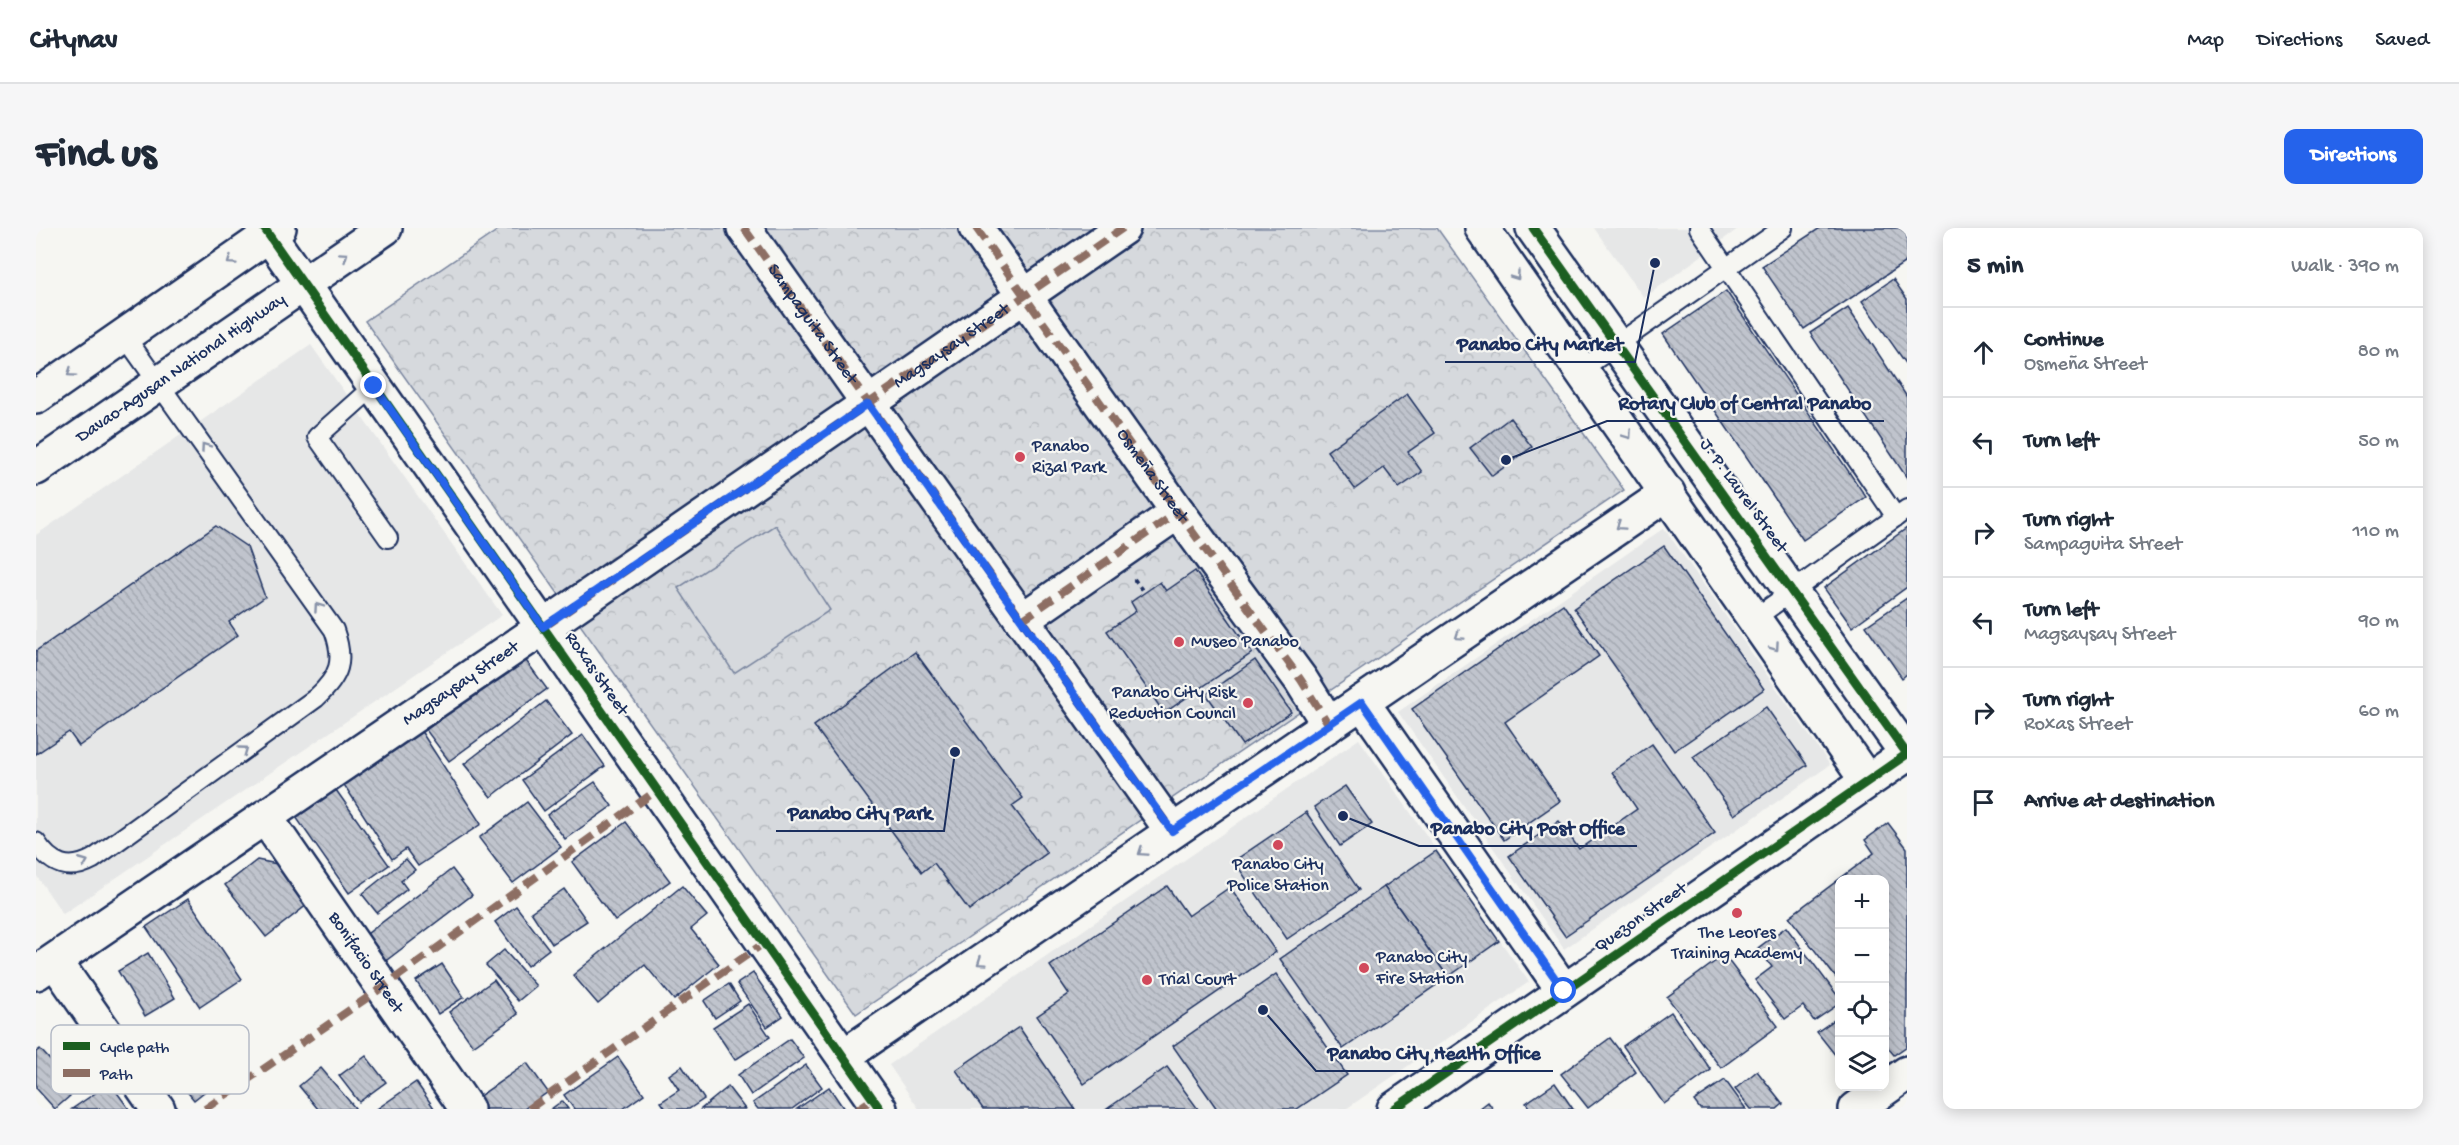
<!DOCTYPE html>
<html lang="en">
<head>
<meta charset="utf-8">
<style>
	body { margin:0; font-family:"Gochi Hand",sans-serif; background:#f6f6f7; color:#1f2937 }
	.controls { position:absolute; right:18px; bottom:18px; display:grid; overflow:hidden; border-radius:12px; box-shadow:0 3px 15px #0003 }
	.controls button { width:54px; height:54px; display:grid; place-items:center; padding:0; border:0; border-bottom:2px solid #e0e1e3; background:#fff; color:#1f2937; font:30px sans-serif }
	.stop { position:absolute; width:18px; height:18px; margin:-14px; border:4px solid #2563eb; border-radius:50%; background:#fff }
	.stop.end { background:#2563eb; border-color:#fff; box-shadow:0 2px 6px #0008 }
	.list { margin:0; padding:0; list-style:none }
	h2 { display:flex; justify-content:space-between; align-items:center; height:78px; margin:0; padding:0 24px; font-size:26px }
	h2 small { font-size:20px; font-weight:400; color:#747a83 }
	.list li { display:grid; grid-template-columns:39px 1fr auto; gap:18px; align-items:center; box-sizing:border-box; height:90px; padding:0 24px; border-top:2px solid #e0e1e3 }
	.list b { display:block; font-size:22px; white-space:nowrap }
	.list p { margin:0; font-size:20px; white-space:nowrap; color:#747a83 }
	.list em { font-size:20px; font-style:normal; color:#747a83 }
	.icon { flex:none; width:33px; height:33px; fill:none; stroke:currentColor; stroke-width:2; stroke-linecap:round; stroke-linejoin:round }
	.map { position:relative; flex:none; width:1871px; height:881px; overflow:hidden; border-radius:12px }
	header { display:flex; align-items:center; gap:36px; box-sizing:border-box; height:84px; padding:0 30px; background:#fff; border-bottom:2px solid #e0e1e3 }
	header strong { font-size:28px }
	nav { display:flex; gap:33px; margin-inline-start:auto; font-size:21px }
	.intro { display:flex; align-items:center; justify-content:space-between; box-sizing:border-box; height:144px; padding:0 36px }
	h1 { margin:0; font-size:42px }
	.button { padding:15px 27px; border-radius:12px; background:#2563eb; color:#fff; font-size:21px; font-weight:700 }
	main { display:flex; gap:36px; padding:0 36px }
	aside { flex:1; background:#fff; border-radius:12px; box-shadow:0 3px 15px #0003 }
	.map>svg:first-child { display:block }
	.built { fill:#e6e7e7 }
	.park { fill:url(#park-crowns); stroke:#78849e; stroke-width:1.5 }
	.garden { fill:#d6d9dd; stroke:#78849e; stroke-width:1.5 }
	.building { fill:url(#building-back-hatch); stroke:#1b2f5e; stroke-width:1.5 }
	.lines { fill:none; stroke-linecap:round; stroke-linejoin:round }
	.lane-casing { stroke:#1b2f5e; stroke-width:22 }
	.street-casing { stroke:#1b2f5e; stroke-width:38 }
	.secondary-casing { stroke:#1b2f5e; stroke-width:38 }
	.highway-casing { stroke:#1b2f5e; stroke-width:38 }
	.path { stroke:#1b2f5e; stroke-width:4; stroke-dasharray:4.5 4.5; stroke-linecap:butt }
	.lane { stroke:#f6f6f2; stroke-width:18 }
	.street { stroke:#f6f6f2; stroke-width:33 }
	.secondary { stroke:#f6f6f2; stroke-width:33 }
	.highway { stroke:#f6f6f2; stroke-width:33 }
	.quiet { stroke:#8d6e63; stroke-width:8; stroke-dasharray:15 8; stroke-linecap:butt }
	.cycleway-casing { stroke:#f6f6f2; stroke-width:13 }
	.cycleway { stroke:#1b5e20; stroke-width:9 }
	.oneway { stroke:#8892a8 }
	.route { stroke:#2563eb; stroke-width:8 }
	.poi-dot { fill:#d1495b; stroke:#f6f6f2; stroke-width:2 }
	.labels { text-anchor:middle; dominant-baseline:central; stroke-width:4.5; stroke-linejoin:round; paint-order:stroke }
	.street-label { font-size:18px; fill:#1b2f5e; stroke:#f6f6f2 }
	.poi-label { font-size:18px; fill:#1b2f5e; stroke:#f6f6f2; text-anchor:start }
	.key { fill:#f6f6f2; stroke:#b4bac6; stroke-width:1.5 }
	.key-label { font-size:16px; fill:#1b2f5e }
	.leader { fill:none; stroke:#1b2f5e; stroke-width:2 }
	.callout-dot { fill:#1b2f5e; stroke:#f6f6f2; stroke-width:2 }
	.callout-label { font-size:20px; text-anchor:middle; font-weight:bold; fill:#1b2f5e; stroke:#f6f6f2; stroke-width:4.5; stroke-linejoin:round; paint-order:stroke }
</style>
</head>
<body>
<header>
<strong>Citynav</strong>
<nav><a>Map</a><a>Directions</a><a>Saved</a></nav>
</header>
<div class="intro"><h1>Find us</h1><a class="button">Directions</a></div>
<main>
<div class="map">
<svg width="1871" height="881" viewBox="0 0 1871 881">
	<defs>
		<pattern id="park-crowns" width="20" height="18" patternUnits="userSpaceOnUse" patternTransform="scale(1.5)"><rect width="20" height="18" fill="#d6d9dd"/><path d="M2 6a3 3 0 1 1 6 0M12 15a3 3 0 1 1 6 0" fill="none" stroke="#b7bbc0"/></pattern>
		<pattern id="building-back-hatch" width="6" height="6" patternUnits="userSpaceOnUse" patternTransform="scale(1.5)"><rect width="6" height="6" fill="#c0c4cd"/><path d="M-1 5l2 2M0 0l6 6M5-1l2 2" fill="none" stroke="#a4a9b2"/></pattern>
	</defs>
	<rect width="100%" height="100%" fill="#f6f6f2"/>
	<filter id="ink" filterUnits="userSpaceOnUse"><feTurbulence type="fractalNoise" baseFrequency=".0167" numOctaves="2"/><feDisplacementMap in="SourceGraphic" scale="12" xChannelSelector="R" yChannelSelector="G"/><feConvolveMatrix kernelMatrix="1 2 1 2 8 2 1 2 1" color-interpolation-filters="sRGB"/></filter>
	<g filter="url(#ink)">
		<g class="built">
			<polygon points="1558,0 1703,0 1608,70"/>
			<polygon points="275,117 466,387 27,686 0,647 0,307"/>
			<polygon points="1628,300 1794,537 1528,721 1362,484"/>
			<polygon points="1323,511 1493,754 1310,881 883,881 853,837"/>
		</g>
		<polygon class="park" points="465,0 1401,0 1588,262 820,786 329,93"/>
		<polygon class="garden" points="739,297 794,382 698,445 642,360"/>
		<g class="building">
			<polygon points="1784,0 1871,0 1871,33 1768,101 1726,38"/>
			<polygon points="1857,51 1871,71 1871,137 1826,73"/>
			<polygon points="1690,63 1830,269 1767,312 1627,106"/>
			<polygon points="1812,80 1871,169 1871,250 1774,105"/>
			<polygon points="1371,166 1399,205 1372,224 1386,244 1363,260 1348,240 1319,261 1291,223"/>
			<polygon points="1474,190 1496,219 1456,248 1434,220"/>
			<polygon points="180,298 211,319 229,369 193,394 202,407 43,518 33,504 0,526 0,423"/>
			<polygon points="1871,300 1871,359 1816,399 1788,360"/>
			<polygon points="1628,318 1728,461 1638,523 1538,380"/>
			<polygon points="1159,343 1216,425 1128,485 1071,403 1100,383 1095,374 1108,365 1124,354 1130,363"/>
			<polygon points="1871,370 1871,446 1866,450 1830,398"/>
			<polygon points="1527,376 1563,428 1469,494 1524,573 1468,612 1376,481"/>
			<polygon points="879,424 987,570 976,578 1011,625 933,682 898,635 886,644 778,498"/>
			<polygon points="488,430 511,461 413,533 390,502"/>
			<polygon points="1219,432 1255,484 1206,517 1170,466"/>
			<polygon points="510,473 536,507 455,569 428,536"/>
			<polygon points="1730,479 1771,537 1698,587 1657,529"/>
			<polygon points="383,500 445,596 382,638 370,621 356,631 305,552"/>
			<polygon points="547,507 569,538 508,583 486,552"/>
			<polygon points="1616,516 1679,605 1529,708 1473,628 1523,593 1543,621 1601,581 1576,544"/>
			<polygon points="559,554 576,578 529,611 511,587"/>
			<polygon points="1309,558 1336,596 1304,618 1278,579"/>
			<polygon points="300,562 353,637 313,665 260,589"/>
			<polygon points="491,574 525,619 477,655 443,610"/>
			<polygon points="1270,584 1323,662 1251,711 1198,633"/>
			<polygon points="590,594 634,653 579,693 536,634"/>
			<polygon points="1852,595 1871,620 1871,818 1858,827 1848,815 1848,652 1804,652 1804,755 1753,689 1838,625 1829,612"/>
			<polygon points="1400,623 1463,713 1412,749 1348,659"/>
			<polygon points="370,631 379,642 365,653 371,661 341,685 326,666"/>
			<polygon points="221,632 241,636 272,676 230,709 189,657"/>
			<polygon points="416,641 436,667 347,735 327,709"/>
			<polygon points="646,658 671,688 655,701 683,736 638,772 609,737 562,776 537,747"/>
			<polygon points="1131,658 1152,688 1194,659 1240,724 1048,856 1001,788 1033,766 1014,738"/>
			<polygon points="1348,659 1412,749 1307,821 1244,731"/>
			<polygon points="528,661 551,693 516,716 495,684"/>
			<polygon points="152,671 206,751 164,779 110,699"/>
			<polygon points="480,678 513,721 491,738 459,694"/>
			<polygon points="1750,699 1804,771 1804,775 1778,793 1767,778 1749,791 1719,752 1736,739 1722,720"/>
			<polygon points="468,722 500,758 482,773 450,737"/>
			<polygon points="112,725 139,770 109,788 82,743"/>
			<polygon points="1688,727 1742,798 1685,840 1631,769"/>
			<polygon points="406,736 428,769 402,786 380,753"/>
			<polygon points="717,745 747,788 731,799 701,756"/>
			<polygon points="1240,746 1311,847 1261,881 1181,881 1137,818"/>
			<polygon points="458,752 482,786 437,818 413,784"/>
			<polygon points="693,756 704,773 679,790 668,773"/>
			<polygon points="712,776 734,809 699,832 677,799"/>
			<polygon points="1635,784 1675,842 1628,876 1587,818"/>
			<polygon points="1804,788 1804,833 1781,804"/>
			<polygon points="983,799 1039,881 947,881 920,842"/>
			<polygon points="160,805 192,845 158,872 126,833"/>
			<polygon points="1574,810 1600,844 1552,880 1525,846"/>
			<polygon points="754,811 768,830 715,867 702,847"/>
			<polygon points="4,821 41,862 19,881 0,860 0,824"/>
			<polygon points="330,828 350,854 323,874 303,848"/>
			<polygon points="582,829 608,866 587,881 538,881 528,867"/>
			<polygon points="491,835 512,864 488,881 445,881 438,872"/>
			<polygon points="770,837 786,859 756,881 722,881 717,875"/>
			<polygon points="646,838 668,871 653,881 630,881 625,874 643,862 633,847"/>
			<polygon points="1131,839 1162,881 1071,881"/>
			<polygon points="285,840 319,880 318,881 282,881 263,858"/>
			<polygon points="1721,843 1747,876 1741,881 1715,881 1699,861"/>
			<polygon points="1689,852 1710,881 1664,881 1658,873"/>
			<polygon points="380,854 398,880 341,881"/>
			<polygon points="74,855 93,881 36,881"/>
			<polygon points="1519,855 1537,881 1494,881 1490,875"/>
			<polygon points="692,859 709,881 665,881"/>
			<polygon points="793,859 808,881 761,881"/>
			<polygon points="526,873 532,881 515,881"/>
			<polygon points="1452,874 1457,881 1443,881"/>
		</g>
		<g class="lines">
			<defs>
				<g id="lane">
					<polyline points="1663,0 1860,289"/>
					<polyline points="1546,141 1747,0"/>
					<polyline points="338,158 281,209 352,310"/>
					<polyline points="1719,390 1871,281"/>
					<path d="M0,614C15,637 33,644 57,631L280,470C304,448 309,433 298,402L88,107"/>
				</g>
				<g id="street">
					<path id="s1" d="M708,0L1136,603"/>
					<polyline points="940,0 1142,284 1265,452 1293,497"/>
					<polyline points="1446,0 1831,553"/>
					<polyline points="1497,0 1871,526"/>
					<polyline points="986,392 1142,284"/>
					<polyline points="1326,474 1528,763"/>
					<path id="s2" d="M229,589L431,881"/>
					<polyline points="19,733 122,881"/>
					<path id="s3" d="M0,745L508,399L1087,0"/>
					<polyline points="808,828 1632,265"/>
					<polyline points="1820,881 1871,845"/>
				</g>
				<g id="secondary">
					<polyline points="228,0 844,881"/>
					<polyline points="1358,881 1871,526"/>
				</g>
				<g id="highway">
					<polyline points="0,169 243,0"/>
					<path id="s4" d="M0,240L349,0"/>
				</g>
			</defs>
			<use href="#lane" class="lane-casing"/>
			<use href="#street" class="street-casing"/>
			<use href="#secondary" class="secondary-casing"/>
			<use href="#highway" class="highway-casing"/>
			<polyline class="path" points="1098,351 1108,365"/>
			<use href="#lane" class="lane"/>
			<use href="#street" class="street"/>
			<use href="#secondary" class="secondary"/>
			<use href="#highway" class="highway"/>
			<g class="quiet">
				<polyline points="708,0 1136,603"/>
				<path id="s5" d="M940,0L1142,284L1265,452L1293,497"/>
				<polyline points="986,392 1142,284"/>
				<path id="s6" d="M508,399L1087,0"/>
				<polyline points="169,881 347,759 621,562"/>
				<polyline points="493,881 728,715"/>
				<polyline points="822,881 837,871"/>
			</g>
			<defs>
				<g id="cycleway">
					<polyline points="228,0 844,881"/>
					<polyline points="1358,881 1871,526 1497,0"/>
				</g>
			</defs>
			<use href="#cycleway" class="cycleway-casing"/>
			<use href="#cycleway" class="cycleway"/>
		</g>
		<defs><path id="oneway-chevron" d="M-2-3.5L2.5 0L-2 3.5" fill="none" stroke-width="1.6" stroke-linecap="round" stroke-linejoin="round" transform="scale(1.5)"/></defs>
		<g class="oneway">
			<use href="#oneway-chevron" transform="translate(308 28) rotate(-35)"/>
			<use href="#oneway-chevron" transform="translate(195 33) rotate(145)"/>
			<use href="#oneway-chevron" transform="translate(1480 48) rotate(55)"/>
			<use href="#oneway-chevron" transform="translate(35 145) rotate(145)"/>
			<use href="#oneway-chevron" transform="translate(1592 207) rotate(55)"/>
			<use href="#oneway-chevron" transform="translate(169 219) rotate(-125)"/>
			<use href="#oneway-chevron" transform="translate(1584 298) rotate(146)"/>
			<use href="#oneway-chevron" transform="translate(282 379) rotate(-125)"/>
			<use href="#oneway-chevron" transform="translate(1423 408) rotate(146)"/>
			<use href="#oneway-chevron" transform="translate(1739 419) rotate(55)"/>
			<use href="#oneway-chevron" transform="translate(208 522) rotate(-36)"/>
			<use href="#oneway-chevron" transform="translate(1106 624) rotate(146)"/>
			<use href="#oneway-chevron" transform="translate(48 634) rotate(-22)"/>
			<use href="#oneway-chevron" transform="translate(945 734) rotate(146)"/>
		</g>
	</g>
	<g class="lines" filter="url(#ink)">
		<polyline class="route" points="338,158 507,399 832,176 1136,603 1326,474 1528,763"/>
	</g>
	<g class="poi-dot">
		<circle cx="984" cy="229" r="6"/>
		<circle cx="1143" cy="414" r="6"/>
		<circle cx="1212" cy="475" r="6"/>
		<circle cx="1242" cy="617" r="6"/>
		<circle cx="1701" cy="685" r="6"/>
		<circle cx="1328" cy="740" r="6"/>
		<circle cx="1111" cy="752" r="6"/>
	</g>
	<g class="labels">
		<g class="street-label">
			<text stroke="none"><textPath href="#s1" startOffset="118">Sampaguita Street</textPath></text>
			<text stroke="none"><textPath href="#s6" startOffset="495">Magsaysay Street</textPath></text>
			<text stroke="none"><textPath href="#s4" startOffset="176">Davao-Agusan National Highway</textPath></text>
			<text stroke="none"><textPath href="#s5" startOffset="304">Osmeña Street</textPath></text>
			<text transform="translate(1707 268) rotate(54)">J. P. Laurel Street</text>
			<text transform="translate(560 446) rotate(55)">Roxas Street</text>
			<text stroke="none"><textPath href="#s3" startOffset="514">Magsaysay Street</textPath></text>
			<text transform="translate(1605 690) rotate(-35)">Quezon Street</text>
			<text stroke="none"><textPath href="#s2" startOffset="177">Bonifacio Street</textPath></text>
		</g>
		<g class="poi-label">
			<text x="996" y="219">Panabo<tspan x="996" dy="21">Rizal Park</tspan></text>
			<text x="1155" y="414">Museo Panabo</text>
			<text x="1200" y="465" text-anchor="end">Panabo City Risk<tspan x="1200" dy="21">Reduction Council</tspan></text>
			<text x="1242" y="637" text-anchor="middle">Panabo City<tspan x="1242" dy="21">Police Station</tspan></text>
			<text x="1701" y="705" text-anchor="middle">The Leores<tspan x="1701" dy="21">Training Academy</tspan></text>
			<text x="1340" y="730">Panabo City<tspan x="1340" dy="21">Fire Station</tspan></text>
			<text x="1123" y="752">Trial Court</text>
		</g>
	</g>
	<rect x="15" y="797" width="198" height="69" rx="9" class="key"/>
	<rect x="27" y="814" width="27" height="8" fill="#1b5e20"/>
	<rect x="27" y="841" width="27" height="8" fill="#8d6e63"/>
	<g class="key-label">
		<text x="64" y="824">Cycle path</text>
		<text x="64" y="851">Path</text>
	</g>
	<path class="leader" d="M1619 35L1599 134H1409M1470 232L1571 193H1848M919 524L908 603H740M1307 588L1383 618H1601M1227 782L1280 843H1517"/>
	<g class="callout-dot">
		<circle cx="1619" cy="35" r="6"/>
		<circle cx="1470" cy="232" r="6"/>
		<circle cx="919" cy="524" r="6"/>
		<circle cx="1307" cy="588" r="6"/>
		<circle cx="1227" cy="782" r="6"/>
	</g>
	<g class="callout-label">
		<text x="1504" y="122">Panabo City Market</text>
		<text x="1709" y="181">Rotary Club of Central Panabo</text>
		<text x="824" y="591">Panabo City Park</text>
		<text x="1492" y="606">Panabo City Post Office</text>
		<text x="1398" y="831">Panabo City Health Office</text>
	</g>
</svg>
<div class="controls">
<button>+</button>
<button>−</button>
<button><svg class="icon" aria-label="locate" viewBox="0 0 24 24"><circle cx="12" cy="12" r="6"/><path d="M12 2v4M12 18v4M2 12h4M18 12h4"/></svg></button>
<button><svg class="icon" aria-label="layers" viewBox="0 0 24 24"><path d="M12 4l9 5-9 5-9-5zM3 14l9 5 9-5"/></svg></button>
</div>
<div class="stop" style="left:1528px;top:763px"></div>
<div class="stop end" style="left:338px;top:158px"></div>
</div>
<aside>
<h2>5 min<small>Walk · 390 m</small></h2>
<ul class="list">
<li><svg class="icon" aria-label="ahead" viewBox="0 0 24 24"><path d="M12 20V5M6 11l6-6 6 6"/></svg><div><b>Continue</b><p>Osmeña Street</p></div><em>80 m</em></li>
<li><svg class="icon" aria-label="left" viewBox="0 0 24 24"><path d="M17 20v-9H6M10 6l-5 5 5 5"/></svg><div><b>Turn left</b></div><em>50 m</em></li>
<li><svg class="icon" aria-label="right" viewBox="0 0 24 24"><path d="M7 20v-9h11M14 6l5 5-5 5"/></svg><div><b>Turn right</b><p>Sampaguita Street</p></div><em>110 m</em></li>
<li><svg class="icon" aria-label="left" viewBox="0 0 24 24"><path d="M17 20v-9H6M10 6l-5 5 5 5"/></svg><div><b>Turn left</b><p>Magsaysay Street</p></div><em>90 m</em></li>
<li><svg class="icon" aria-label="right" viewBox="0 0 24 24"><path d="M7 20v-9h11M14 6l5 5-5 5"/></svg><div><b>Turn right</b><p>Roxas Street</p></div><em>60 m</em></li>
<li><svg class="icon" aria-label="arrive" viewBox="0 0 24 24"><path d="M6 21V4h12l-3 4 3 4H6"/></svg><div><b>Arrive at destination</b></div></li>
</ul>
</aside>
</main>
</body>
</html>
